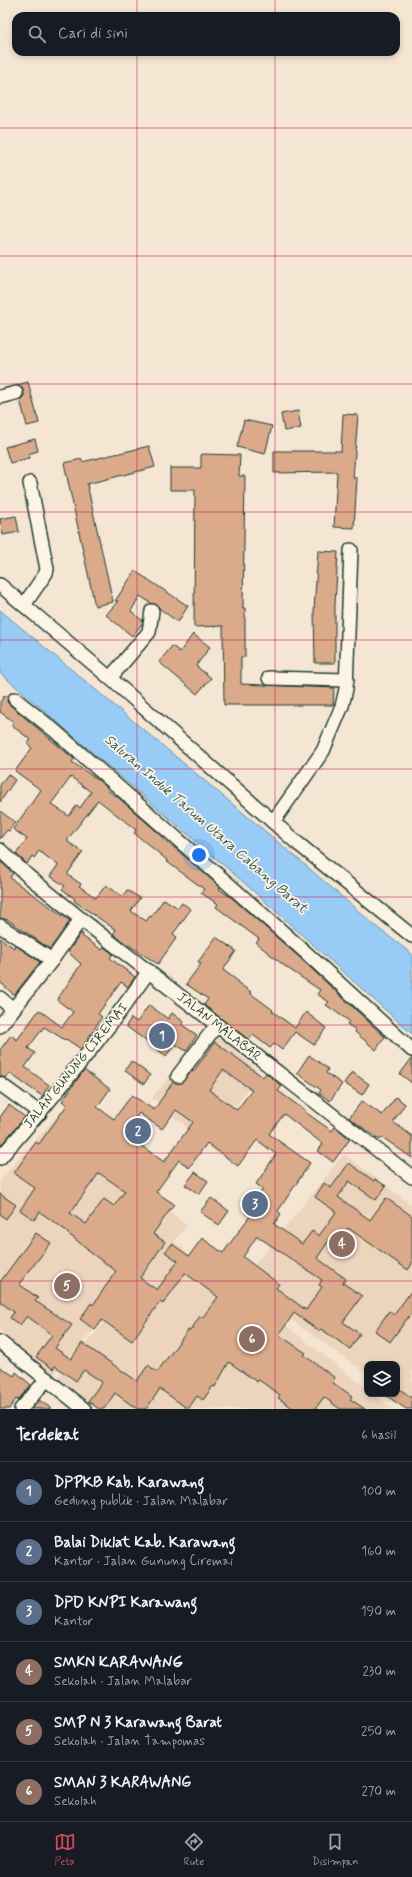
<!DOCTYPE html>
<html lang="id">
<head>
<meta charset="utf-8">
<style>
	body { margin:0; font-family:Mynerve,sans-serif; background:#242831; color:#f1f3f6 }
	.controls { position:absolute; right:12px; bottom:12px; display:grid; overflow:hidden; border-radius:8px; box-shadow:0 2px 6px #0003 }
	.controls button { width:36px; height:36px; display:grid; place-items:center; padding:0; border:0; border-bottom:1px solid #363941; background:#171b24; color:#f1f3f6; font:20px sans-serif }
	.you { position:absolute; left:199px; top:855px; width:14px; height:14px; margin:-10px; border:3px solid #fff; border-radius:50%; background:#1a73e8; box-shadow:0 0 0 6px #1a73e833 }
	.badge { display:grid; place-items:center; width:26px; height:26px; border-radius:50%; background:#d1495b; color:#fff; font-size:13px; font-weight:700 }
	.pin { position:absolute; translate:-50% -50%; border:2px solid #fff; box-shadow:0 1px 4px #0006 }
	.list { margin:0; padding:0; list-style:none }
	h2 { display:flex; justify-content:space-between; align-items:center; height:52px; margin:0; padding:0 16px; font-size:17px }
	h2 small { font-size:13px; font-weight:400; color:#9ea1a6 }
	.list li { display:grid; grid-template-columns:26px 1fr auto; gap:12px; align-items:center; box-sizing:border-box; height:60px; padding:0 16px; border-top:1px solid #363941 }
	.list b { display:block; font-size:15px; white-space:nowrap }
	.list p { margin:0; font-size:13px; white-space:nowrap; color:#9ea1a6 }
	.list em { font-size:13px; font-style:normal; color:#9ea1a6 }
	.icon { flex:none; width:22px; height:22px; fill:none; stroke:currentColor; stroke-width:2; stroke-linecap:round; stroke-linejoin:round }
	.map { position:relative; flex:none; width:412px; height:1409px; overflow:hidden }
	.search { position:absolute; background:#171b24; box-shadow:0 2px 6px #0003; left:12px; right:12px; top:12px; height:44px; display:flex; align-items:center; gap:10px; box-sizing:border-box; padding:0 14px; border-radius:12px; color:#9ea1a6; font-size:15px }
	.sheet { height:412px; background:#171b24 }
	nav { display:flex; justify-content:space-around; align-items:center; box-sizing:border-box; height:56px; border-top:1px solid #363941; background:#171b24; font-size:11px; color:#9ea1a6 }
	nav a { display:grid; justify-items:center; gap:2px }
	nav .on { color:#d1495b }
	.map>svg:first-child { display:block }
	.built { fill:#edd4bd }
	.water { fill:#98ccf6; stroke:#6893a8 }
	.building { fill:#daaa8b; stroke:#1f3d34; fill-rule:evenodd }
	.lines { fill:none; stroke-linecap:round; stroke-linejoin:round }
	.minor-casing { stroke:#1f3d34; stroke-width:16 }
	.minor { stroke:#fcf5e5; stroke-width:13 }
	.grid { fill:none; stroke:#c2185b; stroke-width:1; stroke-opacity:0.55 }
	.labels { text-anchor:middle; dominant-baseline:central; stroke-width:3.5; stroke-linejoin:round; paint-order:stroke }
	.street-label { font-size:13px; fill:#1f3d34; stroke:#fcf5e5 }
	.water-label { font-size:14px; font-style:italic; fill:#375a5b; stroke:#fcf5e5 }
</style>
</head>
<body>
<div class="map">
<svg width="412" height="1409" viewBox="0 0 412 1409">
	<rect width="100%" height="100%" fill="#f5e6d3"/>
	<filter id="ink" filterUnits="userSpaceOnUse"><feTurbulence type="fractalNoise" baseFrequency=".025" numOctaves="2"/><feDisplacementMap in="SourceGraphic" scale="8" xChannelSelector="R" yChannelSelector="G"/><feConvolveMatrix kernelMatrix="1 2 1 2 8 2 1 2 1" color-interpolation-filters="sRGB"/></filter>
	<g filter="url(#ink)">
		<g class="built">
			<polygon points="210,1028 260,1073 217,1131 228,1145 219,1155 152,1098"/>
			<polygon points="59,1114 187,1226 174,1241 233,1293 242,1291 367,1389 367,1394 373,1394 393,1409 97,1409 58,1377 158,1258 53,1375 0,1331 0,1180"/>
			<polygon points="344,1154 412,1205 412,1406 397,1394 397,1364 367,1364 367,1374 240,1283"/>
		</g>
		<polygon class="water" points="0,610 296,857 378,928 412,954 412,1034 242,881 0,673"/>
		<g class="building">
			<polygon points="28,382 39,423 27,426 20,400 24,396 24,391 21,387 17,385"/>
			<polygon points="298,411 301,428 284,431 281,414"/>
			<polygon points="343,414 358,415 353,478 357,478 354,528 334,527 337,472 274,473 274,451 341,451"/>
			<polygon points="244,420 272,426 265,454 237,447"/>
			<polygon points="35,439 38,451 28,454 29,458 10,463 5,447"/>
			<polygon points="149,446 155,467 87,484 113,602 95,606 64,463 82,459 82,462"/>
			<polygon points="201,454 240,455 239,476 245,476 243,608 245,608 245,657 241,657 241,684 334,688 333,705 224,705 223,626 194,627 195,490 170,490 170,468 201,468"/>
			<polygon points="16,516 19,532 3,535 0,519"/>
			<polygon points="318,551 338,552 335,605 335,663 315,663 314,610"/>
			<polygon points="135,571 188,606 178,622 160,609 157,605 151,603 140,596 131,611 143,621 142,624 132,636 106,615 118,601 115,601"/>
			<polygon points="193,634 210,647 196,666 211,678 197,694 159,662 172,646 180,652"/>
			<path d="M5,695L8,697L7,702L10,705L74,759L72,762L98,780L108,788L107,790L119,798L164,838L163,839L176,849L220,887L219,889L232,898L298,956L385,1037L376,1050L355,1032L356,1030L347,1024L349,1021L326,1005L329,1002L317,994L320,990L286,967L256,943L259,939L216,907L218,904L201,893L204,889L166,861L167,860L134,833L136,830L98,800L68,839V842L83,852L68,873V875L81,884L79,886L96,898L106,885L123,897L127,890L140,898L131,911L146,921L150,916L151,917L164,899L178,908L182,903L191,909L173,934L177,937L158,964L122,941L113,934L116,930L74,901L75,899L62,889L65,886L50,876L58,865L39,851L34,858L32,856L27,864L16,854L27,839L13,829L41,790L15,771L32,748L27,744L31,740L11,725L14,722L0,712V702ZM71,777L91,792L80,808L77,805L69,816L51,804Z"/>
			<polygon points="8,774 15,780 0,802 0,785"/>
			<polygon points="0,811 15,822 9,831 7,830 0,839"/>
			<polygon points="0,861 13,873 10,878 70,921 50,949 8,920 0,918"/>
			<polygon points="81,933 83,934 82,936 102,950 104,947 113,954 110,958 135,977 128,987 121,982 98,1014 102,1017 81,1049 66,1039 65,1040 44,1027 28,1048 35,1053 25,1067 49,1085 42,1096 9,1073 5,1078 0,1076 0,1050 11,1035 17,1040 39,1010 62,1027 73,1012 57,1000 81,964 68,952"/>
			<polygon points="216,937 236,951 223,970 238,981 237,982 251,992 250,993 273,1010 272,1011 295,1028 306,1012 326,1028 314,1045 295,1032 282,1050 274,1044 270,1048 253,1035 249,1040 204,1005 208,999 186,984 201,964 198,962"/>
			<polygon points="0,938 14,948 15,945 40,962 14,995 0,982"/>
			<polygon points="149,1005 168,1019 172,1013 184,1022 182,1025 197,1035 186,1051 175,1044 166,1056 126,1026 131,1018 137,1022"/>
			<path d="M215,1042L263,1077L266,1073L282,1086L278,1091L306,1111L305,1112L332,1131L335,1127L350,1139L333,1162L318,1151L323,1144L284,1114L269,1134L310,1163L278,1211L281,1214L274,1224L302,1244L312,1231L319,1236L336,1212L315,1197L324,1183L331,1188L349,1163L374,1181L375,1179L386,1186L376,1200L349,1181L338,1197L370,1220L386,1198L412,1216V1264L408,1270L348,1228L341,1238L334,1233L317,1258L346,1279L343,1283L362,1296L343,1322L360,1334L350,1349L321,1329L319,1331L294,1313L279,1335L306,1353L304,1355L335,1378L332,1382L352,1396L350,1399L365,1409H340L324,1397L315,1409H294L278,1398L280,1395L259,1380L257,1382L229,1362L215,1387L213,1386L203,1400L197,1396L188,1409L160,1389L146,1409H137L115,1393L104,1409H99L88,1401L102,1382L84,1370L76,1381L55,1366L53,1369L36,1357L52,1335L27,1316L20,1325L10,1318L14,1312L0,1302V1282L36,1233L51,1243L19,1284L38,1298L35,1301L72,1325L55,1348L71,1359L82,1343L137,1381L148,1365L157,1372L188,1330L190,1331L200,1316L202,1318L218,1297L185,1273L163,1304L160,1302L132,1341L102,1320L95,1330L80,1319L91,1303L93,1305L116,1271L87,1250L88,1249L67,1233L68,1232L40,1212L34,1220L20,1210L35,1188L14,1173L36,1142L39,1144L67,1105L62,1101L84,1070L110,1089L97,1107L114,1119L132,1095L154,1110L173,1082L181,1083L192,1071L193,1072ZM223,1070L252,1090L237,1110L209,1090ZM176,1110L193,1122L164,1162L125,1134L139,1113L162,1129ZM257,1140L276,1154L256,1184L263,1189L245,1213L250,1216L223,1253L202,1238L189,1256L172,1244L165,1252L178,1261L157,1290L140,1278L165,1242L153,1234L174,1204L156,1192L179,1160L189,1168L207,1143L238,1166ZM99,1173L125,1191L114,1206L104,1199L86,1224L70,1213ZM257,1236L322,1280L319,1285L322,1287L306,1310L276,1288L279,1284L243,1257Z"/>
			<polygon points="309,1055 328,1069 326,1073 342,1084 330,1101 319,1093 321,1090 297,1073"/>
			<polygon points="412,1058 412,1083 400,1074"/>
			<polygon points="131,1061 150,1075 144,1084 125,1071"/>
			<polygon points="352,1072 369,1084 362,1095 344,1083"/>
			<polygon points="396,1097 405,1104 393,1122 412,1136 412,1158 382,1137 380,1140 349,1118 362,1101 382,1115"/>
			<polygon points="9,1105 25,1117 0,1146 0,1117"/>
			<polygon points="195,1172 208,1181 199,1194 185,1185"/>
			<polygon points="0,1194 16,1205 6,1219 0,1214"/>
			<polygon points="211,1198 229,1211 219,1225 200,1212"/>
			<polygon points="412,1290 412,1312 390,1342 375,1331 389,1311 394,1315"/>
			<polygon points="0,1367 14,1376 16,1372 31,1385 18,1400 16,1399 9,1409 0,1409"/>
			<polygon points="397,1387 412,1398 412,1409 406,1409 384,1394 397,1394"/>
			<polygon points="39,1400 52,1409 32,1409"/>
		</g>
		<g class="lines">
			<defs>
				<g id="minor">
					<polyline points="0,397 16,393"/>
					<polyline points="0,585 110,678 296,842 412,936"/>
					<polyline points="24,605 46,573 47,569 30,483"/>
					<polyline points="110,678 149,632 152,611"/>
					<polyline points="269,678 347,680"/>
					<polyline points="15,699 55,731 303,950 412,1050"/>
					<polyline points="273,822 323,751 342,706 346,689 351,550"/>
					<polyline points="0,850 28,876 81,919 412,1177"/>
					<polyline points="0,926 52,960"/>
					<polyline points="0,998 13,1009"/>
					<polyline points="0,1026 52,960 81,919"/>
					<polyline points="178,1076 216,1026"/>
					<polyline points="0,1084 40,1113"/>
					<path d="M0,1158C53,1098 103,1037 149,971"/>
					<polyline points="0,1342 84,1409"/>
					<polyline points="21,1409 47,1379"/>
				</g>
			</defs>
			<use href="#minor" class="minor-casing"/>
			<use href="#minor" class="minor"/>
		</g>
	</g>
	<path class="grid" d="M137,0V16M275,0V16M137,52V1409M275,52V1409M0,128H412M0,256H412M0,384H412M0,512H412M0,640H412M0,769H412M0,897H412M0,1025H412M0,1153H412M0,1281H412"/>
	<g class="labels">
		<g class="street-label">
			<text transform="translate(219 1027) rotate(38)">JALAN MALABAR</text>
			<text transform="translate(76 1066) rotate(-51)">JALAN GUNUNG CIREMAI</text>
		</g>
		<g class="water-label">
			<text transform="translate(206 824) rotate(41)">Saluran Induk Tarum Utara Cabang Barat</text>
		</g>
	</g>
</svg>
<div class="controls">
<button><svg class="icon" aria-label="layers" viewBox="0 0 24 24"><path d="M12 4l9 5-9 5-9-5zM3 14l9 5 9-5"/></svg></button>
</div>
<div class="you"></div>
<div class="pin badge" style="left:162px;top:1036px;background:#5c6f8a">1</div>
<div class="pin badge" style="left:138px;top:1131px;background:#5c6f8a">2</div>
<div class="pin badge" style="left:255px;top:1204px;background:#5c6f8a">3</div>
<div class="pin badge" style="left:342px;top:1244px;background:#8d6e63">4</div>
<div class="pin badge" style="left:67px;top:1286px;background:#8d6e63">5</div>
<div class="pin badge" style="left:252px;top:1339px;background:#8d6e63">6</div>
<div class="search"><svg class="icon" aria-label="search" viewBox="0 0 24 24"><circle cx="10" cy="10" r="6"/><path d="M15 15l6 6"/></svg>Cari di sini</div>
</div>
<section class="sheet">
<h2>Terdekat<small>6 hasil</small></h2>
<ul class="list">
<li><span class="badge" style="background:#5c6f8a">1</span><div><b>DPPKB Kab. Karawang</b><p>Gedung publik · Jalan Malabar</p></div><em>100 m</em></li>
<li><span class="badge" style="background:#5c6f8a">2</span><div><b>Balai Diklat Kab. Karawang</b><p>Kantor · Jalan Gunung Ciremai</p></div><em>160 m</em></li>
<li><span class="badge" style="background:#5c6f8a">3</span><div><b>DPD KNPI Karawang</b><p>Kantor</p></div><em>190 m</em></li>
<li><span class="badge" style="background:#8d6e63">4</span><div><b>SMKN KARAWANG</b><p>Sekolah · Jalan Malabar</p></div><em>230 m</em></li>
<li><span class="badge" style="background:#8d6e63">5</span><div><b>SMP N 3 Karawang Barat</b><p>Sekolah · Jalan Tampomas</p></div><em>250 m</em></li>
<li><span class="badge" style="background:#8d6e63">6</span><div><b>SMAN 3 KARAWANG</b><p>Sekolah</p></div><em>270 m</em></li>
</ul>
</section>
<nav>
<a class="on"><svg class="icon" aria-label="map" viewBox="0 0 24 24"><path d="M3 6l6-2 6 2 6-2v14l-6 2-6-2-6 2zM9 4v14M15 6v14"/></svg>Peta</a>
<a><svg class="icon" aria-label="directions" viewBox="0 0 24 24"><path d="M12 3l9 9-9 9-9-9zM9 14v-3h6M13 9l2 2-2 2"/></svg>Rute</a>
<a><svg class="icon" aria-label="saved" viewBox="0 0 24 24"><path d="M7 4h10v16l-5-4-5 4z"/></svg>Disimpan</a>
</nav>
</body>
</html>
